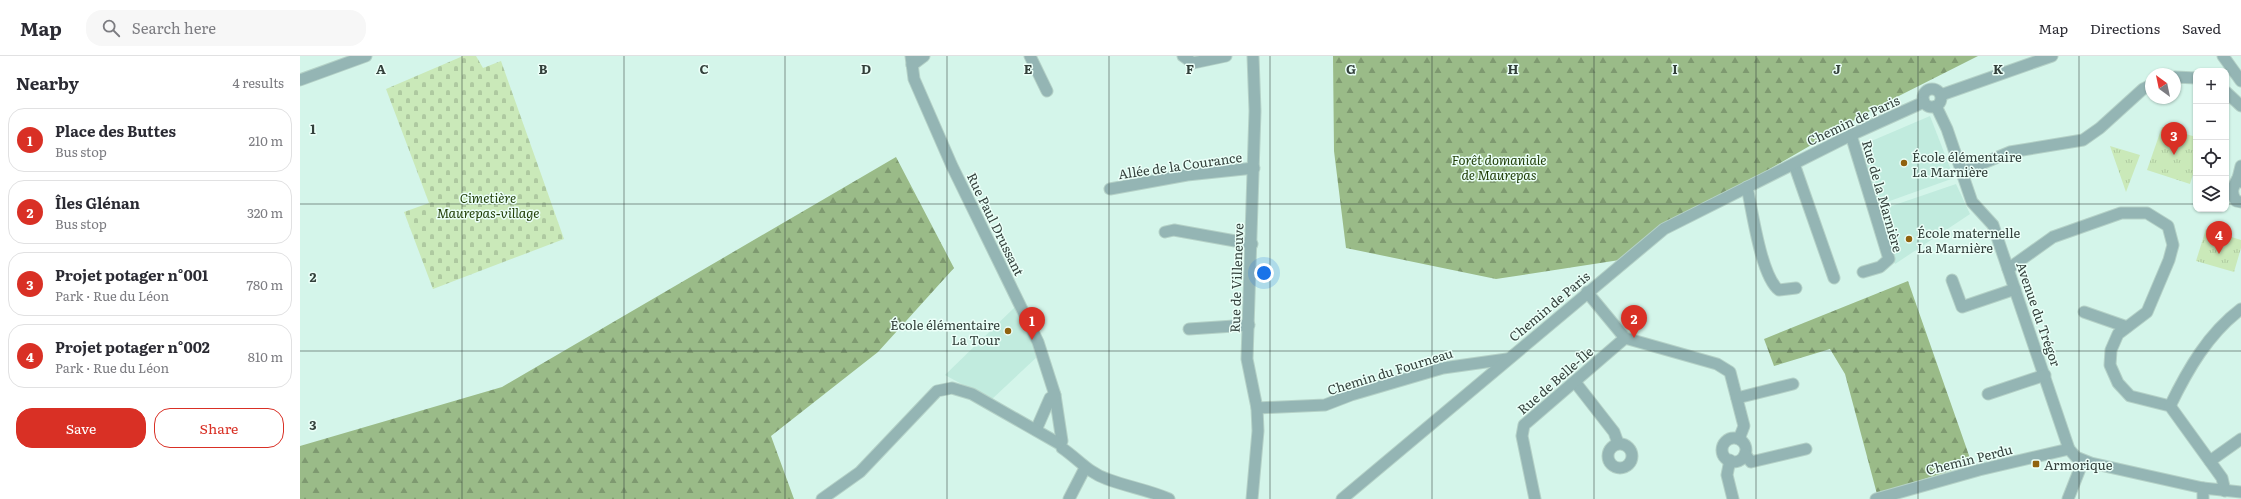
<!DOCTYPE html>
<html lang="en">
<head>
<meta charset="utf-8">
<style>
	body { margin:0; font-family:Literata,serif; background:#f7f7f7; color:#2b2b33 }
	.controls { position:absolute; right:12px; top:12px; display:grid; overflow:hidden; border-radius:8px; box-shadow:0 1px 3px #0004 }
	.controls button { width:36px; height:36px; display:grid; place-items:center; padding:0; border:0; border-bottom:1px solid #e1e1e2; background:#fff; color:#2b2b33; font:20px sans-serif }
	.compass { position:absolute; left:1845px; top:12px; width:36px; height:36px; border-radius:50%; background:#fff; box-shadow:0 1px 3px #0004; rotate:327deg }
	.you { position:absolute; left:964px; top:217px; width:14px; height:14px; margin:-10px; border:3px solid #fff; border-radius:50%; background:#1a73e8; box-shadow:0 0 0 6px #1a73e833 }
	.badge { display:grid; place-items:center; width:26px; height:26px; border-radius:50%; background:#d93025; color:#fff; font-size:13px; font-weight:700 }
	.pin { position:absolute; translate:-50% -33px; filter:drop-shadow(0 1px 2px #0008) }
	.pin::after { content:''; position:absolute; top:21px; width:14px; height:12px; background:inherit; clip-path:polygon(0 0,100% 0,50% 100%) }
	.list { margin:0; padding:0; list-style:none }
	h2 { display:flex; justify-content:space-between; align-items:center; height:52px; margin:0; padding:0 16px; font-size:17px }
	h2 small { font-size:13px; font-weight:400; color:#7c7c81 }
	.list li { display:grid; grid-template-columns:26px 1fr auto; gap:12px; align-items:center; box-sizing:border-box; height:64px; margin:0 8px 8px; padding:0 8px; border:1px solid #e1e1e2; border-radius:16px }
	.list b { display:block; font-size:15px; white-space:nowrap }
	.list p { margin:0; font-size:13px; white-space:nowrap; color:#7c7c81 }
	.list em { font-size:13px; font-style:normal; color:#7c7c81 }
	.actions { display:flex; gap:8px; padding:12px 16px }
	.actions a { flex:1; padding:9px 0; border:1px solid #d93025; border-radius:16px; text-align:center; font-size:14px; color:#d93025 }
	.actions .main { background:#d93025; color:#fff }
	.icon { flex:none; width:22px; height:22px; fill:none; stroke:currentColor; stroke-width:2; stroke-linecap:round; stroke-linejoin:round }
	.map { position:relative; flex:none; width:1941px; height:443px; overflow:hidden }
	header { display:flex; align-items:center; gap:24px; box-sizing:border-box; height:56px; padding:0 20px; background:#fff; border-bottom:1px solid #e1e1e2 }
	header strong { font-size:19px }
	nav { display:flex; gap:22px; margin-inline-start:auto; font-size:14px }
	.search { width:280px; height:36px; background:#f7f7f7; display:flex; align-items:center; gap:10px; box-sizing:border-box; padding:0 14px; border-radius:16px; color:#7c7c81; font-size:15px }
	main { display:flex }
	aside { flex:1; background:#fff }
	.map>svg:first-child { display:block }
	.built { fill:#c1ebde }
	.grass { fill:url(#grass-tufts) }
	.forest { fill:url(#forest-firs) }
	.cemetery { fill:url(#cemetery-stones) }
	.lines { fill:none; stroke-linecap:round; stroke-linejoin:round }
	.minor-casing { stroke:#b4d1c7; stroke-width:13 }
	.minor { stroke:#94b5b4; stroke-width:11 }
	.grid { fill:none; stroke:#33403b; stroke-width:1; stroke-opacity:0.55 }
	.poi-dot { fill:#91620e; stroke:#ebfff8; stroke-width:1.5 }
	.labels { text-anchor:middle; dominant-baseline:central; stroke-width:3; stroke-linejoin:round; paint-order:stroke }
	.street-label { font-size:13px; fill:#33403b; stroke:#ebfff8 }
	.poi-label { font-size:13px; fill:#33403b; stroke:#ebfff8; text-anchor:start }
	.park-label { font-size:13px; font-style:italic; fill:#1e3c04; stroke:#ebfff8 }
	.grid-label { font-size:13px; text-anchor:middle; font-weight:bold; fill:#33403b; stroke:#ebfff8; stroke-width:3; stroke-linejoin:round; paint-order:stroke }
</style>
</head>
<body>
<header>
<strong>Map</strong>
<div class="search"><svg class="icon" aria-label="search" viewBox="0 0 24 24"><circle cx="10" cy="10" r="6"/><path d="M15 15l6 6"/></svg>Search here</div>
<nav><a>Map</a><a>Directions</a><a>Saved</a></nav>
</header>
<main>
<aside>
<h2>Nearby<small>4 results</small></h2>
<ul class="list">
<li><span class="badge">1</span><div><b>Place des Buttes</b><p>Bus stop</p></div><em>210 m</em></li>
<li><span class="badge">2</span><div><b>Îles Glénan</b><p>Bus stop</p></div><em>320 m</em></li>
<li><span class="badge">3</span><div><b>Projet potager n°001</b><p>Park · Rue du Léon</p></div><em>780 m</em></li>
<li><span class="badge">4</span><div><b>Projet potager n°002</b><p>Park · Rue du Léon</p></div><em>810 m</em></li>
</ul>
<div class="actions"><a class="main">Save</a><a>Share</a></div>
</aside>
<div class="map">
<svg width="1941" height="443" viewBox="0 0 1941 443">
	<defs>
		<pattern id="grass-tufts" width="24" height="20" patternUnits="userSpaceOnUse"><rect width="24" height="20" fill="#cae9b9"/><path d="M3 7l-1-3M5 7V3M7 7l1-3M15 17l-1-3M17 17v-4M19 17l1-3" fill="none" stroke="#aec9a0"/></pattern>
		<pattern id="forest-firs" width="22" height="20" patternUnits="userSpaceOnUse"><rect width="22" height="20" fill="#9abb88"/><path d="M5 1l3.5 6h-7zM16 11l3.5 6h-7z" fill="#7e9970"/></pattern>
		<pattern id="cemetery-stones" width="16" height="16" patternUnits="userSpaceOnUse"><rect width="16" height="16" fill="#cae9b9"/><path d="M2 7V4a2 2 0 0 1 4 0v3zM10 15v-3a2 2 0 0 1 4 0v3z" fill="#aec9a0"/></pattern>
	</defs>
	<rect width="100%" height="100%" fill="#d4f5ea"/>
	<g class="built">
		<polygon points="1630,60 1654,122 1573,151 1555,92"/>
		<polygon points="1656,128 1670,158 1595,208 1574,156"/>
		<polygon points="715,251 738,300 691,344 645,319"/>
	</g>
	<g class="grass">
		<polygon points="1862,71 1896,81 1896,109 1890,128 1847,114"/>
		<polygon points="1810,90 1840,99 1826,136"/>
		<polygon points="1906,173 1941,184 1941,192 1934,216 1896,205"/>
	</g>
	<g class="forest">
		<polygon points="1033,0 1678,0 1577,51 1376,167 1326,203 1196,223 1046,192 1034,95"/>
		<polygon points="596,101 654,212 578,296 471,380 494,443 0,443 0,390 202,331"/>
		<polygon points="1608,225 1672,408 1577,438 1545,318 1530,293 1474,310 1464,283"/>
	</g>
	<polygon class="cemetery" points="163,0 176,0 183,12 201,5 264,183 133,233 104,156 129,147 86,33"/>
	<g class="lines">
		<defs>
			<g id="minor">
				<polyline points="611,0 614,23 652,110 738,286 755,339 762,385"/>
				<polyline points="730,0 747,35"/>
				<polyline points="883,0 893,7 926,0"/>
				<polyline points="1923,0 1941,25"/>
				<polyline points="612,9 624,0"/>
				<polyline points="1875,21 1896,22"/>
				<polyline points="0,24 66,0"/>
				<circle cx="1632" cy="42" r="9"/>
				<polyline points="1926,36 1941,50"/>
				<polyline points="1641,39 1752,0"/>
				<polyline points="1636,50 1647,73 1672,146 1693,169 1769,393 1776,401 1791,407 1903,432 1941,436"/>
				<polyline points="1551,79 1589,203 1580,211 1563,216"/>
				<polyline points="1494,108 1534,222"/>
				<polyline points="1941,110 1938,122 1941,126"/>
				<polyline points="1662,116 1710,96 1783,84 1800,72 1843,33 1851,29"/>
				<path d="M1938,122C1933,131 1930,136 1936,145L1941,146"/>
				<path d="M1447,131C1452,153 1461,221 1479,234L1496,232"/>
				<polyline points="810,133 887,119 954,112"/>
				<polyline points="865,176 874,174 952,188"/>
				<polyline points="1708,213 1753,181 1821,157 1847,157 1868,170 1873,189 1869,204 1847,256 1818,278 1811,294 1810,309 1818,327 1830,340 1870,350 1922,422 1925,435"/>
				<polyline points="1652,224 1662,251 1715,233"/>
				<polyline points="1287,236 1325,282 1417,308 1430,316 1444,370 1439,383"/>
				<polyline points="1784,256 1827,271"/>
				<polyline points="889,273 949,269"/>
				<polyline points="1275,326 1314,376 1318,387"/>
				<polyline points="1688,338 1745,319"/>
				<polyline points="1437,342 1493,328"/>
				<path d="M1870,350C1888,313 1908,278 1941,253"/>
				<polyline points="957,352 1025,349 1051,339 1143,312 1207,303"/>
				<polyline points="736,374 750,342 755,339"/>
				<circle cx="1434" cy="394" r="12"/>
				<circle cx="1320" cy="400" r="12"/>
				<path d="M762,392C778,403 789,417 807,423C828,431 849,434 869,443"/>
				<polyline points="1445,398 1451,406 1506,393"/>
				<polyline points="1430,404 1427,419 1433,443"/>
				<polyline points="1910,405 1941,383"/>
				<polyline points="522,443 560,416 637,335 652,332 672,338 758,387"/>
				<polyline points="769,443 785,412"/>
				<polyline points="952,443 958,375 957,352 947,303 955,55 953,0"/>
				<polyline points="1042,443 1364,173 1551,79 1624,46"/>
				<polyline points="1235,443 1222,380 1224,369 1325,282"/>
				<polyline points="1576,443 1679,414 1769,393"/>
				<polyline points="1768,443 1783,405"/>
				<polyline points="1903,443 1903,432"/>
			</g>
		</defs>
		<use href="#minor" class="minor-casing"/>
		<use href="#minor" class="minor"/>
	</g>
	<path class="grid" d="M162,0V443M324,0V443M485,0V443M647,0V443M809,0V443M970,0V443M1132,0V443M1294,0V443M1456,0V443M1618,0V443M1779,0V443M0,148H1896M1926,148H1941M0,295H1941"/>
	<g class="poi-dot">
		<circle cx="1604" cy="107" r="4"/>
		<circle cx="1609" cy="183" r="4"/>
		<circle cx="708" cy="275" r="4"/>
		<rect x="1732" y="404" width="8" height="8" rx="2"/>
	</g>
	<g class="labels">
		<g class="street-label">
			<text transform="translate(1553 64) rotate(-25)">Chemin de Paris</text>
			<text transform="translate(880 109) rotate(-8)">Allée de la Courance</text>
			<text transform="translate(1583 140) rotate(74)">Rue de la Marnière</text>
			<text transform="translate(696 168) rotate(64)">Rue Paul Drussant</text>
			<text transform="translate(936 222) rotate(-88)">Rue de Villeneuve</text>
			<text transform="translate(1249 250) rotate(-40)">Chemin de Paris</text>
			<text transform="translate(1739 258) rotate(71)">Avenue du Trégor</text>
			<text transform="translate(1090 315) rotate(-17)">Chemin du Fourneau</text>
			<text transform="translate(1255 324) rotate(-41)">Rue de Belle-Île</text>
			<text transform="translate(1669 403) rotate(-14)">Chemin Perdu</text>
		</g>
		<g class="poi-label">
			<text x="1612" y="100">École élémentaire<tspan x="1612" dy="15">La Marnière</tspan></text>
			<text x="1617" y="176">École maternelle<tspan x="1617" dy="15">La Marnière</tspan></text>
			<text x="700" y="268" text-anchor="end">École élémentaire<tspan x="700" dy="15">La Tour</tspan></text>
			<text x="1744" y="408">Armorique</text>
		</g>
		<g class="park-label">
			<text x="1199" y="103">Forêt domaniale<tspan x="1199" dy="15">de Maurepas</tspan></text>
			<text x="188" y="141">Cimetière<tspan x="188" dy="15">Maurepas-village</tspan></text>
		</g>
	</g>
	<g class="grid-label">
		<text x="81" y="18">A</text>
		<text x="243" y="18">B</text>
		<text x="404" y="18">C</text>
		<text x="566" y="18">D</text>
		<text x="728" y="18">E</text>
		<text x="890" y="18">F</text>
		<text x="1051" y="18">G</text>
		<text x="1213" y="18">H</text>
		<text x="1375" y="18">I</text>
		<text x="1537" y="18">J</text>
		<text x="1698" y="18">K</text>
		<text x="13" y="78">1</text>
		<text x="13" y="226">2</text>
		<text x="13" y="374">3</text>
	</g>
</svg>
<div class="controls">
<button>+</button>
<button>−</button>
<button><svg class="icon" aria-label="locate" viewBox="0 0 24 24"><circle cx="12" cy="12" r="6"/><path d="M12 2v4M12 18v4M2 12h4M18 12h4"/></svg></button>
<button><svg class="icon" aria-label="layers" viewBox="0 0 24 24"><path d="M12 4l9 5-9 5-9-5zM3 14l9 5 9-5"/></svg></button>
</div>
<svg class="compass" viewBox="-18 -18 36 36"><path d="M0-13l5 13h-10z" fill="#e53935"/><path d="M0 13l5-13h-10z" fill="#7c7c81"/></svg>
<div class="you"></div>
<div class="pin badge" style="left:732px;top:284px">1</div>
<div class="pin badge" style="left:1334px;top:282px">2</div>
<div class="pin badge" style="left:1874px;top:99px">3</div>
<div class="pin badge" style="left:1919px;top:198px">4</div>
</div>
</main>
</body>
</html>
